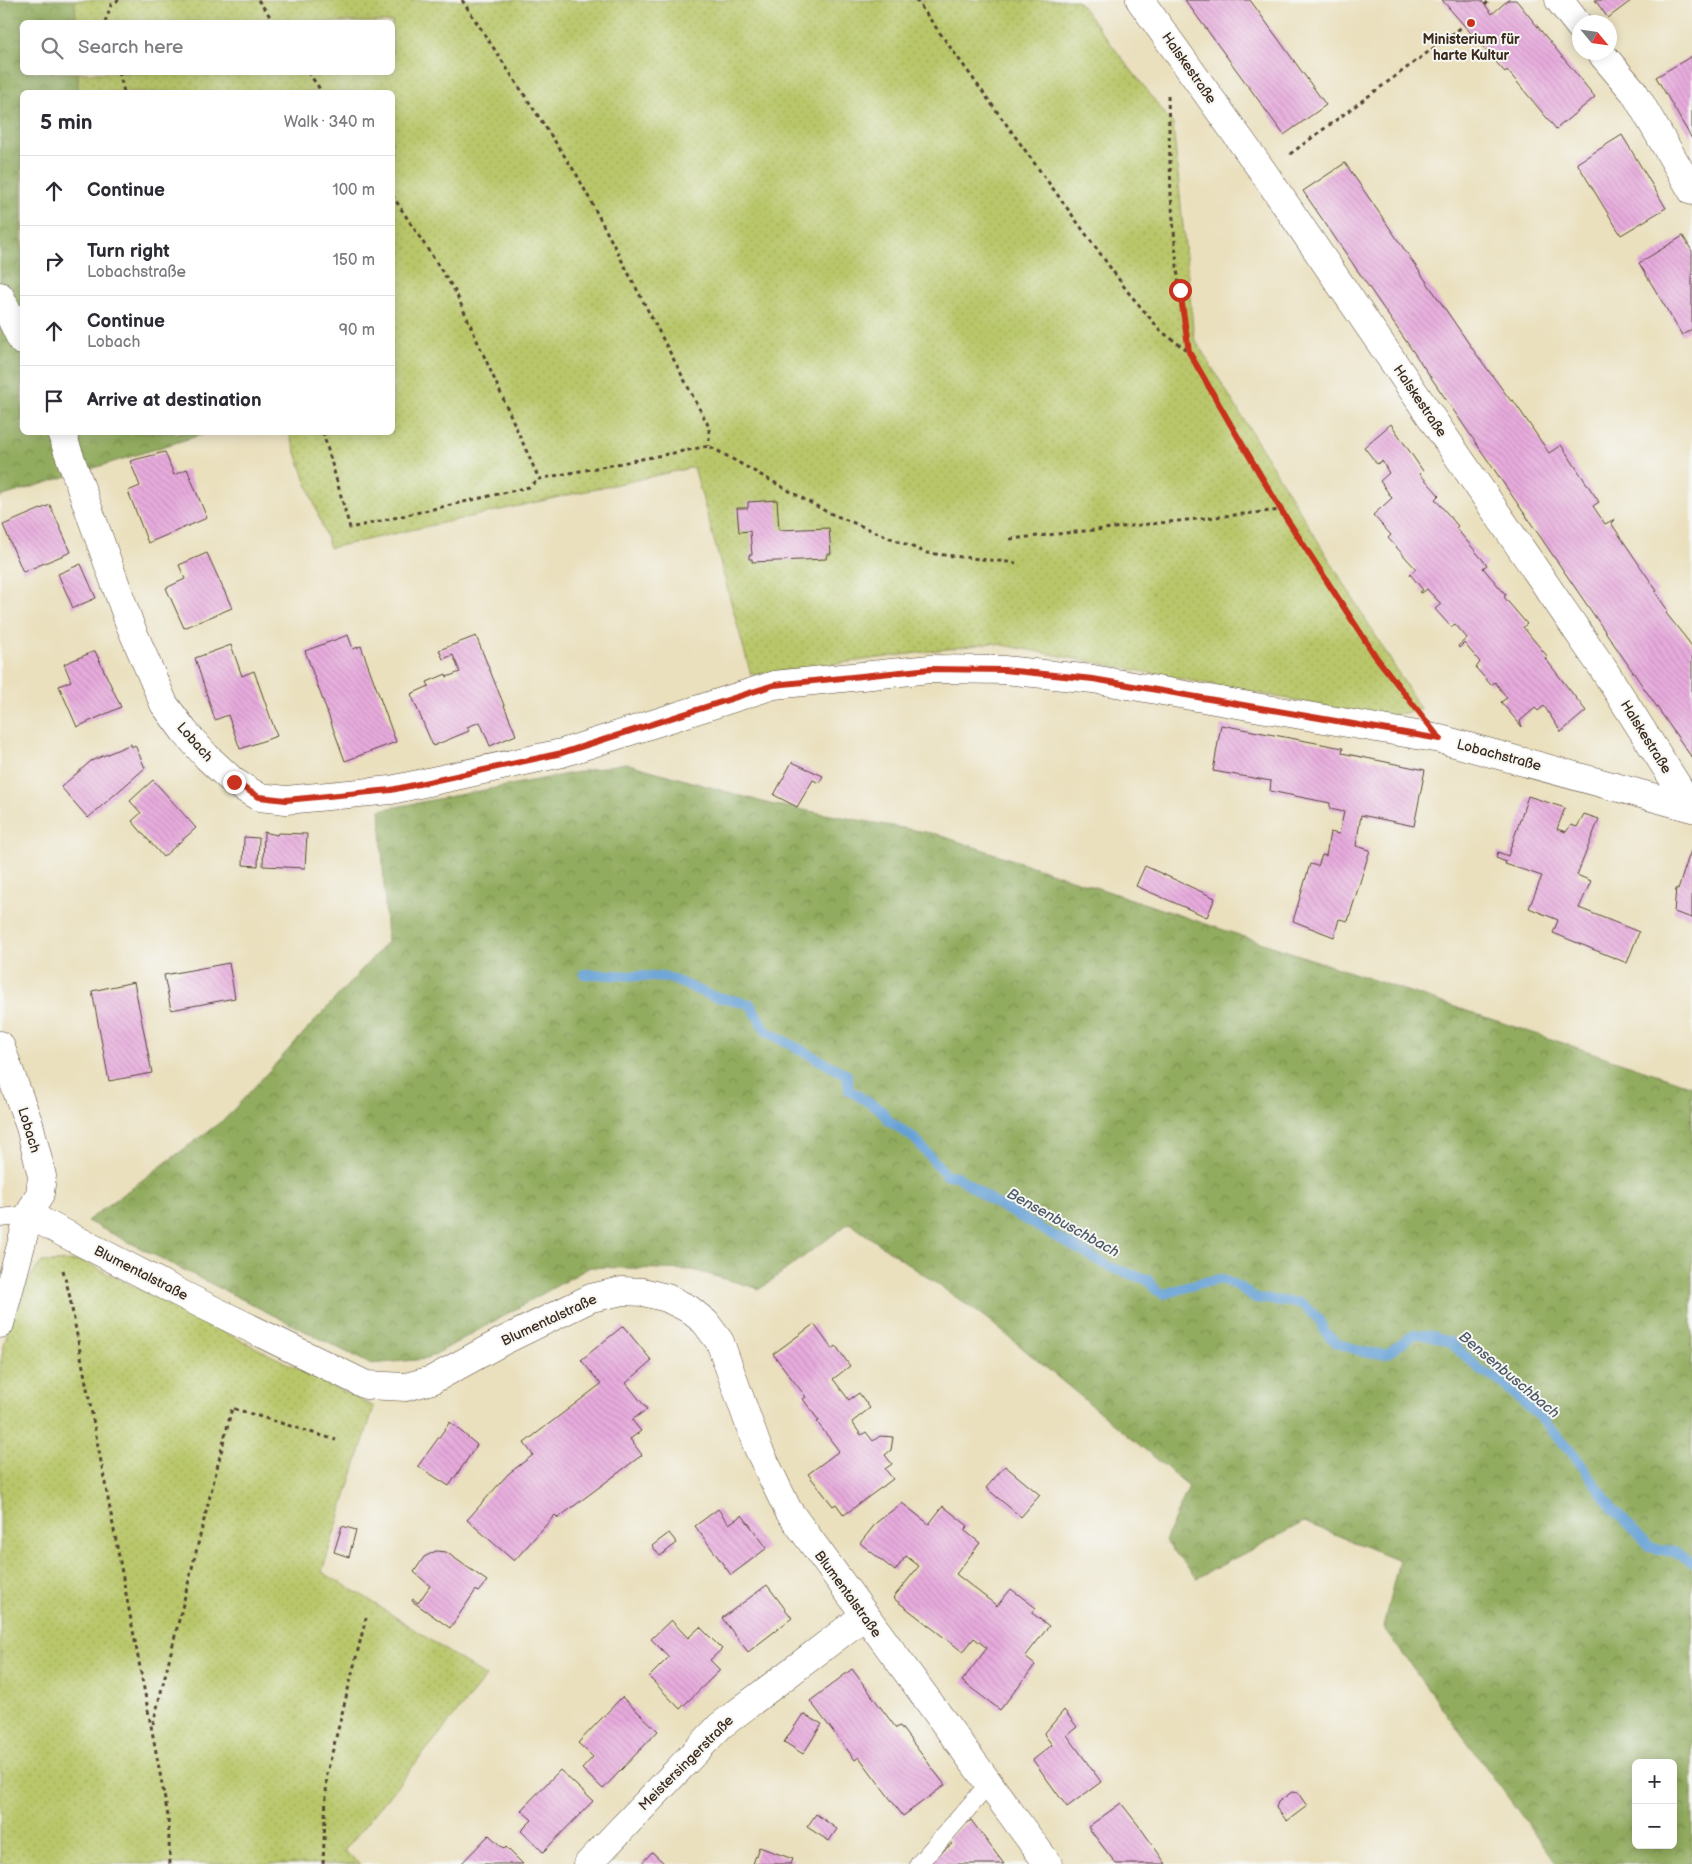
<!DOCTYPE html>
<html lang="en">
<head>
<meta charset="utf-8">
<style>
	body { margin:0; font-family:"Balsamiq Sans",sans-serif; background:#f2f2f3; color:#2b2b33 }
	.controls { position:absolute; right:15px; bottom:15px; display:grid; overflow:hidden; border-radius:8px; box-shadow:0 2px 12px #0003 }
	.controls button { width:45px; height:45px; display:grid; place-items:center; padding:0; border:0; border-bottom:1px solid #e1e1e2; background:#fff; color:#2b2b33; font:25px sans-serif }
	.compass { position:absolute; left:1572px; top:15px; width:45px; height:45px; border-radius:50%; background:#fff; box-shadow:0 2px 12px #0003; rotate:119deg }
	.stop { position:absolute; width:15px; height:15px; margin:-11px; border:4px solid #c8321e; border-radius:50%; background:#fff }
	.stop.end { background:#c8321e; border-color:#fff; box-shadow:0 1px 5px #0008 }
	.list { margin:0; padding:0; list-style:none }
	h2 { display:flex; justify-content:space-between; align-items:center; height:65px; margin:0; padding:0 20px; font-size:21px }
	h2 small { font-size:16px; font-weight:400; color:#7c7c81 }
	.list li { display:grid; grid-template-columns:32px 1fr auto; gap:15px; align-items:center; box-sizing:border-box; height:70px; padding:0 20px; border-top:1px solid #e1e1e2 }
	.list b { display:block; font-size:19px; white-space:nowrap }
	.list p { margin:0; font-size:16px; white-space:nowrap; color:#7c7c81 }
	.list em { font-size:16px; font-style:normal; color:#7c7c81 }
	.icon { flex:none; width:28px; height:28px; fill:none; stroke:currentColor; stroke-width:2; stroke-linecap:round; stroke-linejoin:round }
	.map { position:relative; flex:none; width:1692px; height:1864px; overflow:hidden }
	.search { position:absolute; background:#fff; box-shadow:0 2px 12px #0003; left:20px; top:20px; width:375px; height:55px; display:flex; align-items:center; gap:12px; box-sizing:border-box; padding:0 18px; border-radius:8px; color:#7c7c81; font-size:19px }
	.panel { position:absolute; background:#fff; box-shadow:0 2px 12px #0003; left:20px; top:90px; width:375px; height:345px; border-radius:8px }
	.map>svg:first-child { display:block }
	.forest { fill:url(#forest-crowns); stroke:#666b3e; fill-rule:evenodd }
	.garden { fill:url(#garden-dots); stroke:#7a7844 }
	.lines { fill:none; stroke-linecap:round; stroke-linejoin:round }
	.stream { stroke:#65a0d5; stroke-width:10 }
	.building { fill:url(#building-back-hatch) }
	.lane-casing { stroke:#554536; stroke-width:19 }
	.street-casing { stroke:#554536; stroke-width:29 }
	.path { stroke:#554536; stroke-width:3; stroke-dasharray:4 4; stroke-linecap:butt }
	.lane { stroke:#fff; stroke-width:18 }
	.street { stroke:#fff; stroke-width:28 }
	.route { stroke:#c8321e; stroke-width:6 }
	.poi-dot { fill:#c8321e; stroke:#f6f6f2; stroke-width:2 }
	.labels { text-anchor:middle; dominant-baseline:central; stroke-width:4; stroke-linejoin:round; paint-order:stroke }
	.poi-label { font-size:14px; font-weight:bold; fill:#3b2a1e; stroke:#f6f6f2 }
	.street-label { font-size:14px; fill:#3b2a1e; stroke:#f6f6f2 }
	.water-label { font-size:15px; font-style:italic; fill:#4c5967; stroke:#f6f6f2 }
</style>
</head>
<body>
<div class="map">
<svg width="1692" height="1864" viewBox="0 0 1692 1864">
	<defs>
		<pattern id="forest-crowns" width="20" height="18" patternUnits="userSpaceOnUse" patternTransform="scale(1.25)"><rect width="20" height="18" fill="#92ac5e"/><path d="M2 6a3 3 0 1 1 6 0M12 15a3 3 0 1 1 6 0" fill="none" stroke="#788c4d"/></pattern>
		<pattern id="garden-dots" width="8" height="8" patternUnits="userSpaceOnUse" patternTransform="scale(1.25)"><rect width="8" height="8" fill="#b9c76a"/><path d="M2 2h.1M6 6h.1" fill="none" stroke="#a0ab5b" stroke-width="1.8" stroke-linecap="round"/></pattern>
		<pattern id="building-back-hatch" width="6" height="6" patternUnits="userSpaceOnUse" patternTransform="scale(1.25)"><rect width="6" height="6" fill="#e7abdd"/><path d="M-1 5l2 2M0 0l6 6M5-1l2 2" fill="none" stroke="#c793bd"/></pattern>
	</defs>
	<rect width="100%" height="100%" fill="#f6f6f2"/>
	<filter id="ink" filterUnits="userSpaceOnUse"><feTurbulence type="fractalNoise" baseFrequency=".02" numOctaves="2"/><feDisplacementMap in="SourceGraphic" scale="10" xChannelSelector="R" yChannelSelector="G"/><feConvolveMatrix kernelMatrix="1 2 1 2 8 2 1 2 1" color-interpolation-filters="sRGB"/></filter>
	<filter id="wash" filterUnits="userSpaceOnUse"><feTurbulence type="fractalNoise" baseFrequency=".0096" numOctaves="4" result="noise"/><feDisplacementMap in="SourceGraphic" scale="20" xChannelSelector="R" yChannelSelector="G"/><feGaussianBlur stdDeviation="1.12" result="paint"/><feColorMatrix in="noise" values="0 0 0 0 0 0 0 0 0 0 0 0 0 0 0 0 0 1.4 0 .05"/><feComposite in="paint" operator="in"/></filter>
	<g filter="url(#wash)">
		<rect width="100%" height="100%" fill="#eae0be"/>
		<g class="forest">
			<polygon points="0,0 78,0 75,3 76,22 22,22 22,72 78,73 78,92 22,92 22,432 207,433 0,497"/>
			<path d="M625,763L770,804L936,834L1692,1086V1864H1557L1383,1627L1399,1560L1304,1522L1197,1578L1165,1541L1189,1486L986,1318L849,1223L760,1289L693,1270L590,1267L427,1359L370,1364L87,1221L226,1118L387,942L380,810ZM1636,1763H1673V1845H1636Z"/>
		</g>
		<g class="garden">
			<polygon points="78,0 1077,0 1173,124 1194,338 1421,710 1383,717 992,643 751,675 694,467 330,548 289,433 392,432 392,92 78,92 78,73 392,72 392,22 76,22 75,3"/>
			<path d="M83,1261L374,1407L322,1572L365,1597L486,1677L344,1851L361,1864H0V1365C7,1330 17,1289 42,1262Z"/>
		</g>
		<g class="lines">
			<polyline class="stream" points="584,974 667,977 712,996 750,1004 766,1031 847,1075 849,1090 881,1110 889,1121 915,1139 946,1175 957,1176 995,1203 1112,1268 1148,1280 1156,1290 1165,1294 1200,1283 1221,1279 1240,1287 1254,1298 1301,1303 1317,1317 1326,1333 1337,1343 1367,1353 1387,1354 1414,1334 1433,1336 1450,1342 1484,1373 1496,1378 1537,1414 1573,1453 1613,1509 1649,1546 1659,1550 1674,1552 1692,1562"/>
		</g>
		<g id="blocks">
			<g class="building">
				<polygon points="1185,0 1250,0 1326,105 1284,135"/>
				<polygon points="1442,0 1481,0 1492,14 1508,0 1516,0 1595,97 1556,129 1507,70 1505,72 1503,70"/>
				<polygon points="1595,0 1632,0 1608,18"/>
				<polygon points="1692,56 1692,139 1656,77"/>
				<polygon points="1622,135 1666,208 1621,235 1577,163"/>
				<polygon points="1345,163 1474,351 1511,401 1513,400 1549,453 1561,445 1599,502 1593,506 1605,524 1615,519 1611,523 1657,591 1655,592 1668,611 1666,613 1692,646 1692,758 1303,191"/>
				<polygon points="1683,236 1692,251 1692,329 1682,335 1639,263"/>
				<polygon points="1391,424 1423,471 1420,474 1439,495 1435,499 1458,526 1456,528 1487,565 1483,568 1506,595 1504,597 1527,624 1523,627 1547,656 1545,658 1586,711 1561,732 1544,706 1538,711 1535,708 1520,721 1522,727 1501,702 1507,698 1495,682 1491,685 1476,668 1480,662 1464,643 1459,648 1458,646 1467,638 1455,624 1451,627 1435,609 1441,604 1427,589 1422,593 1420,592 1423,590 1410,574 1416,569 1388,538 1391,535 1373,515 1392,498 1380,481 1389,473 1382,461 1377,464 1364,447"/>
				<polygon points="165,452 174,475 187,469 207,518 148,543 128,491 140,486 130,461"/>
				<polygon points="777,500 779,530 829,528 831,554 827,554 826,559 752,562 752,559 749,559 749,555 752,555 750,531 739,532 737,508 748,508 748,502"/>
				<polygon points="50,505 71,552 23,572 3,525"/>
				<polygon points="207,553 232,608 184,628 166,588 185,579 179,565"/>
				<polygon points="81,564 96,598 73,608 58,574"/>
				<polygon points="348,635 353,649 361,646 396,742 345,761 305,651"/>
				<polygon points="476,636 516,735 490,746 480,722 467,727 469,731 433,746 411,694 429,686 427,682 446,674 447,677 460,672 453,655 443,659 439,650"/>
				<polygon points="231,645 242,676 254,671 277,736 240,749 228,715 215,720 195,658"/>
				<polygon points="95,651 121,707 77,727 59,686 71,681 64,664"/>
				<polygon points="1221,725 1343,748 1342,753 1425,770 1414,826 1361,815 1356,846 1370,850 1348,921 1339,919 1334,937 1293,921 1310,864 1318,866 1322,855 1326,856 1330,832 1339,834 1344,812 1330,809 1330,803 1270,791 1271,781 1213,771"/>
				<polygon points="131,744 132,747 135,745 145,768 88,818 61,787 91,761"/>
				<polygon points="792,762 823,776 819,783 813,780 797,807 774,795"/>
				<polygon points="153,780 196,828 163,857 132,821 141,813 130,801"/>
				<polygon points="1528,796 1565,808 1557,829 1566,832 1571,825 1577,827 1584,814 1599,819 1577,875 1591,881 1579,908 1639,932 1627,963 1553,933 1558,920 1529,908 1542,876 1505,864 1506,862 1496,858 1498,852 1508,856"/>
				<polygon points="264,832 277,835 278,833 307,834 305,868 263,866"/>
				<polygon points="244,837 259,838 258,866 243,865"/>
				<polygon points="1692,847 1692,918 1674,912 1676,888 1678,889"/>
				<polygon points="1145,866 1215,898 1207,917 1136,886"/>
				<polygon points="229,963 235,998 171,1010 164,975"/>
				<polygon points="134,982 152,1073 109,1081 92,991"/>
				<polygon points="814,1324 832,1349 836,1346 850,1366 833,1379 849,1400 859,1393 870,1408 852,1422 861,1435 866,1432 873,1441 880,1436 893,1437 891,1450 885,1455 892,1464 885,1469 893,1479 844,1515 836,1504 833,1506 808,1474 839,1451 817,1422 819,1421 803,1399 806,1397 773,1354"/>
				<polygon points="623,1326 652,1361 626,1383 647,1409 632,1420 641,1431 630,1439 642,1455 558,1518 555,1515 514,1561 467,1520 508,1474 533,1455 524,1443 601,1384 581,1360"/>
				<polygon points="450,1422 477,1445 449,1486 418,1466"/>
				<polygon points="1005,1466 1040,1495 1021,1517 986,1488"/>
				<polygon points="902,1503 929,1524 943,1506 968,1526 964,1530 980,1543 956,1574 997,1606 1011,1589 1036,1608 1032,1613 1049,1626 1025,1657 1035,1665 1000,1710 962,1681 987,1648 974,1638 963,1652 893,1598 919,1566 906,1556 895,1571 860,1543 877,1522"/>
				<polygon points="718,1509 729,1524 742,1515 767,1548 731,1575 695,1526"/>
				<polygon points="342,1526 356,1530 349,1557 334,1552"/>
				<polygon points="669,1533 677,1543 660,1556 652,1546"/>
				<polygon points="436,1551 446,1552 487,1581 478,1592 476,1590 450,1628 412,1601 413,1599 418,1603 430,1586 414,1572 424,1557"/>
				<polygon points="767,1585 792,1618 748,1652 722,1618"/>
				<polygon points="671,1620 688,1638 700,1627 722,1649 710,1660 720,1670 680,1709 649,1677 669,1657 651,1639"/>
				<polygon points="852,1669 896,1728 900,1726 945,1785 903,1816 859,1757 855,1760 810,1701"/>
				<polygon points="622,1697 658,1731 603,1789 582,1769 593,1757 578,1743"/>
				<polygon points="1064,1710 1077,1727 1067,1735 1101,1782 1067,1807 1033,1760 1052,1745 1044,1734"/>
				<polygon points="803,1714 822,1724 803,1754 784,1742"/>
				<polygon points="560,1770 593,1801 543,1852 521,1831 532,1820 521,1810"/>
				<polygon points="1292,1792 1298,1793 1307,1806 1287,1821 1276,1808 1278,1802"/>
				<polygon points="1121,1803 1142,1830 1166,1864 1116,1864 1088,1827"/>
				<polygon points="816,1814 837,1829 829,1841 807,1827"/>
				<polygon points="971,1820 1004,1864 934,1864 931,1860 952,1844 948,1838"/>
				<polygon points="489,1835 504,1849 506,1847 523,1864 461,1864"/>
				<polygon points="759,1847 793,1859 791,1864 753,1864"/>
				<polygon points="652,1852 665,1864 641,1864"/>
			</g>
		</g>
	</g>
	<g filter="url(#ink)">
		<use href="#blocks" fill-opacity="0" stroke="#554536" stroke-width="1"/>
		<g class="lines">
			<defs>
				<g id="lane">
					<polyline points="0,1218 29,1215"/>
					<polyline points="919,1864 989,1784"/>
				</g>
				<g id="street">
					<polyline points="1140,0 1264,173 1602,667 1691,807"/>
					<polyline points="1559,0 1580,27"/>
					<polyline points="1600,52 1634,92 1692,191"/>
					<polyline points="0,296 22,341"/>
					<polyline points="61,432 130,625 164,704 184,731 207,757 234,782 259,797 286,800 391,790 562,753 774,685 930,669 1004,670 1093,679 1440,739 1692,808"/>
					<polyline points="0,1045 30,1127 42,1176 40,1194 29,1215 0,1324"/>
					<polyline points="29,1215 187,1297 366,1385 406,1387 432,1380 503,1341 591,1298 622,1291 643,1292 667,1298 689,1309 705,1322 720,1342 757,1446 788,1510 1048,1864"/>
					<polyline points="588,1864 720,1726 864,1616"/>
				</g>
			</defs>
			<use href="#lane" class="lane-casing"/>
			<use href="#street" class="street-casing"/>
			<g class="path">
				<polyline points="258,0 274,22"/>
				<polyline points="462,0 577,175 709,427 709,446"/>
				<polyline points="916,0 1128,292 1161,331 1189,352"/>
				<polyline points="1485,5 1490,0"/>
				<polyline points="105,22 111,5 119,0"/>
				<polyline points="119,72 124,92"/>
				<polyline points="308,72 322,92"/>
				<polyline points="1168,96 1171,195 1179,290 1189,353 1281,510 1376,657 1411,701"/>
				<polyline points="1290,154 1462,27"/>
				<polyline points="392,195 455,291 539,479 709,446 827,512 927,553 1016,563"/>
				<polyline points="323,432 350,528 529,487 539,479"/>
				<polyline points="1010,539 1281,510"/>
				<polyline points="63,1270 69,1293 156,1752 168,1816 170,1864"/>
				<polyline points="153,1724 232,1408 336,1440"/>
				<polyline points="323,1864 327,1773 366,1618"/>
			</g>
			<use href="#lane" class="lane"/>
			<use href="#street" class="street"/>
		</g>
	</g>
	<g class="lines" filter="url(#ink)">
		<polyline class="route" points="234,782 259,797 286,800 391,790 562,753 774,685 930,669 1004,670 1093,679 1440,739 1376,657 1281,510 1232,427 1189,352 1180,290"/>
	</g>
	<circle class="poi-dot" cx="1471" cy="23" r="5"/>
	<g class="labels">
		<g class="poi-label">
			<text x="1471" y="39">Ministerium für<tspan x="1471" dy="16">harte Kultur</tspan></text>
		</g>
		<g class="street-label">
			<text transform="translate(1189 68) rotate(55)">Halskestraße</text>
			<text transform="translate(1420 401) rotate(56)">Halskestraße</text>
			<text transform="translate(1646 737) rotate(58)">Halskestraße</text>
			<text transform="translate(195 742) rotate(49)">Lobach</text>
			<text transform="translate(1499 755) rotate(15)">Lobachstraße</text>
			<text transform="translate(29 1130) rotate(73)">Lobach</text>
			<text transform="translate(141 1273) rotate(27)">Blumentalstraße</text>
			<text transform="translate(549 1320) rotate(-25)">Blumentalstraße</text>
			<text transform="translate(848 1594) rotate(54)">Blumentalstraße</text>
			<text transform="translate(686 1763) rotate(-45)">Meistersingerstraße</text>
		</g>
		<g class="water-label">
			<text transform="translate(1063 1223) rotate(29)">Bensenbuschbach</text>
			<text transform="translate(1509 1375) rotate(40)">Bensenbuschbach</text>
		</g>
	</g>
</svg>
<div class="controls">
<button>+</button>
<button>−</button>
</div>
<svg class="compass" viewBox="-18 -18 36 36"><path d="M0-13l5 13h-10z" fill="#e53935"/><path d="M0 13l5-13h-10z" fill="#7c7c81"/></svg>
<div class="stop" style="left:1180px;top:290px"></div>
<div class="stop end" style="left:234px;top:782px"></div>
<div class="search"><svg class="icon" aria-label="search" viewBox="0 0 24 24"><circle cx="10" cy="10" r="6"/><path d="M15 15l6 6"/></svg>Search here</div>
<section class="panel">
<h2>5 min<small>Walk · 340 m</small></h2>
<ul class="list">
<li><svg class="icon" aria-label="ahead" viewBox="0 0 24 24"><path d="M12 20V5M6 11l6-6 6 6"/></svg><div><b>Continue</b></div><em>100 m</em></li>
<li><svg class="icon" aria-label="right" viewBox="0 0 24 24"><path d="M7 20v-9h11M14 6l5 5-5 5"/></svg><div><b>Turn right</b><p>Lobachstraße</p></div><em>150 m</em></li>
<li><svg class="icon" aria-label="ahead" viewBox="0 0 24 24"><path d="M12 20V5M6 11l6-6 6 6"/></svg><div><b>Continue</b><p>Lobach</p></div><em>90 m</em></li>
<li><svg class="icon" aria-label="arrive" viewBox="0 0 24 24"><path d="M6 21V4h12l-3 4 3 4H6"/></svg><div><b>Arrive at destination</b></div></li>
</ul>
</section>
</div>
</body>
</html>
